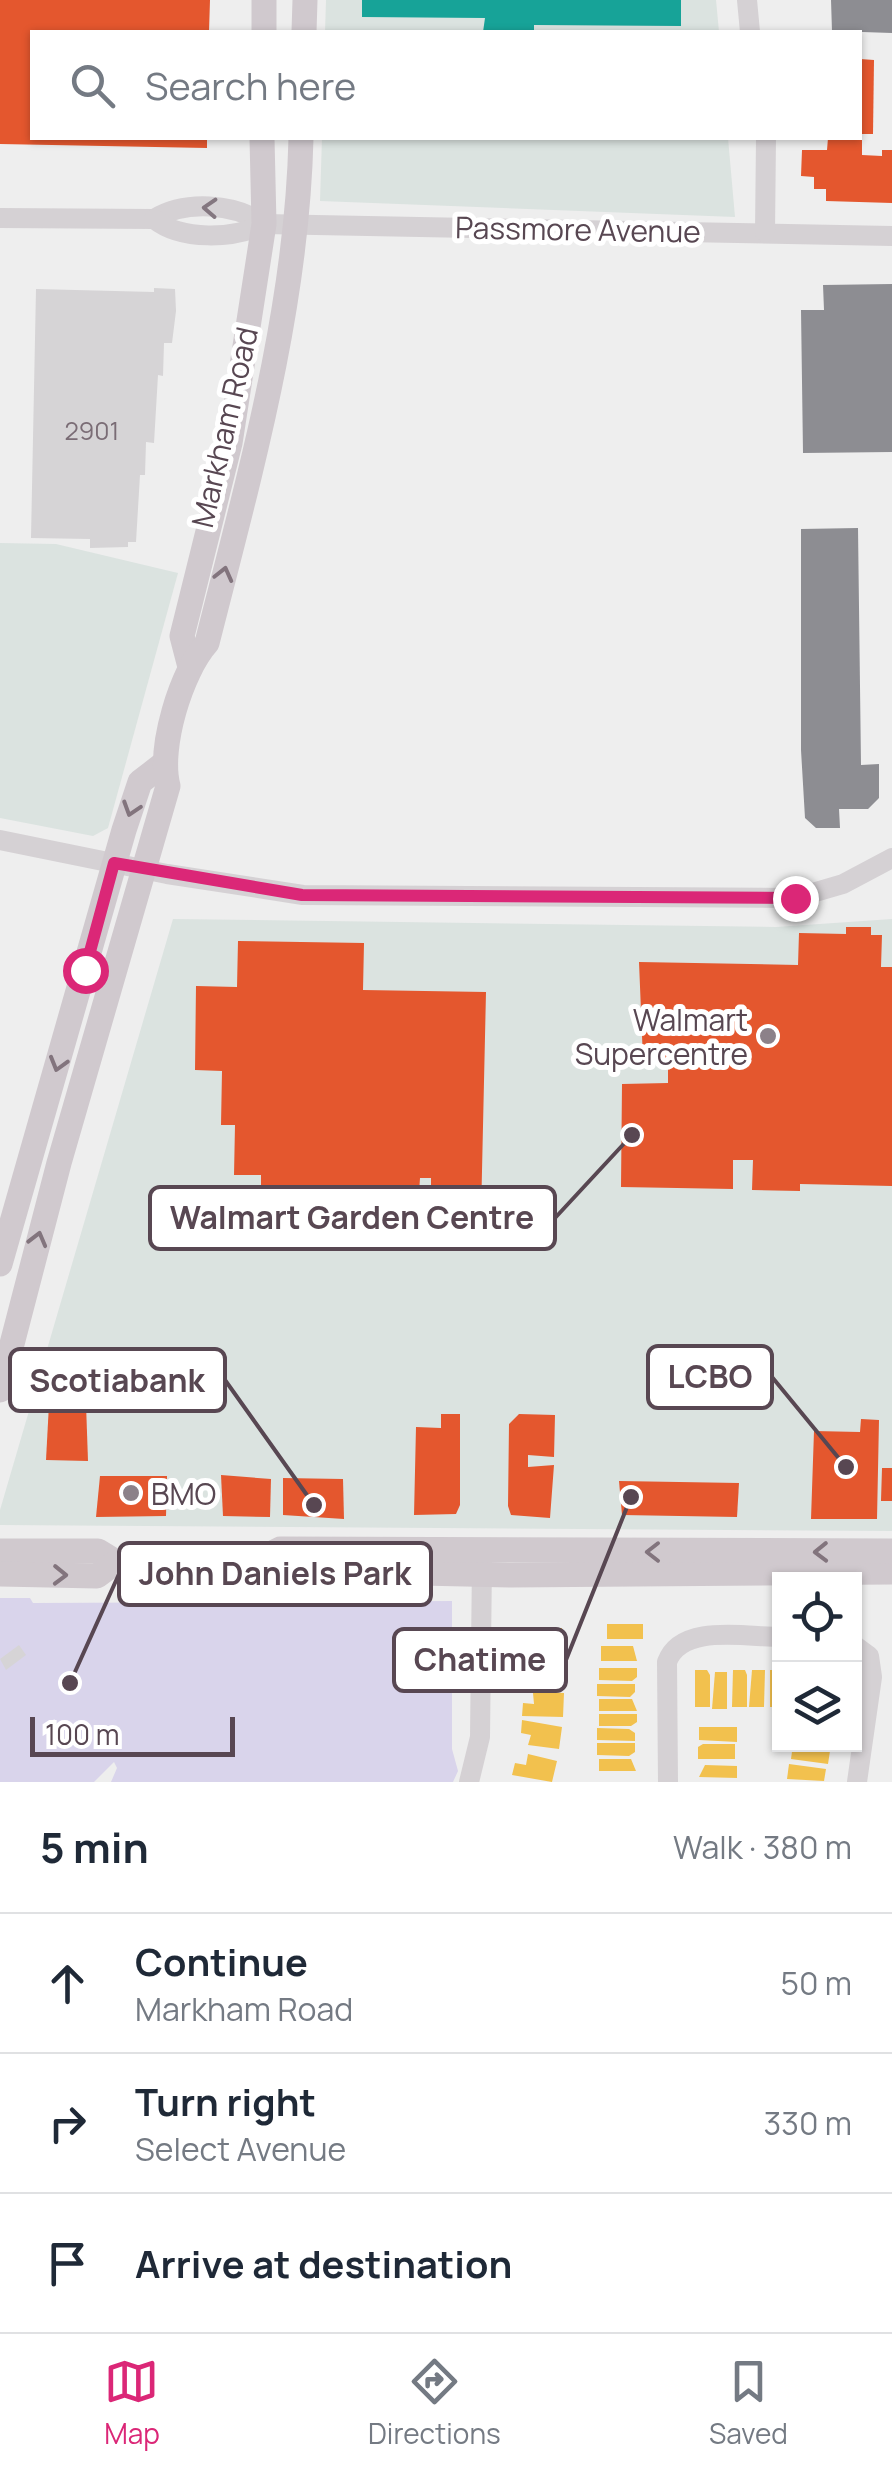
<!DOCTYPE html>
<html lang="en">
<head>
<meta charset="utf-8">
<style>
	body { margin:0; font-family:Manrope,sans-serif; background:#f6f6f7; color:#1f2937 }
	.controls { position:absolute; right:30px; bottom:30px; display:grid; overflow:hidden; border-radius:0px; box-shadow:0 2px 8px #0004 }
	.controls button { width:90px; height:90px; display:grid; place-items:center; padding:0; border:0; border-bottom:2px solid #e0e1e3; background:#fff; color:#1f2937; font:50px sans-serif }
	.scale { position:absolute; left:30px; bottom:25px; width:205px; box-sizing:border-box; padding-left:10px; border:5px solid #584752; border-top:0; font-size:28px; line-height:35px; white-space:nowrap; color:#584752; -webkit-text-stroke:8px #fff; paint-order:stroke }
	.stop { position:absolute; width:30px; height:30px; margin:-22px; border:8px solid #db2777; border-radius:50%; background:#fff }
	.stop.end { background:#db2777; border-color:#fff; box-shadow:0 2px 10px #0008 }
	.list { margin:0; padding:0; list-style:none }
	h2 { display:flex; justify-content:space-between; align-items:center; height:130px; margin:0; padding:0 40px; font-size:42px }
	h2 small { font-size:32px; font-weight:400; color:#747a83 }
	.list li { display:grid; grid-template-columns:65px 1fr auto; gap:30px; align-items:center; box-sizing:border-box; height:140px; padding:0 40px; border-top:2px solid #e0e1e3 }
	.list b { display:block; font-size:38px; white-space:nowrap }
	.list p { margin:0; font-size:32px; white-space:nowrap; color:#747a83 }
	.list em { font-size:32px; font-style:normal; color:#747a83 }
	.icon { flex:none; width:55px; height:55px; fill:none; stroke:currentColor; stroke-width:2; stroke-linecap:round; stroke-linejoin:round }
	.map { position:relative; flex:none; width:892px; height:1782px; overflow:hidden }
	.search { position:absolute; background:#fff; box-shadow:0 2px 8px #0004; left:30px; right:30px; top:30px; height:110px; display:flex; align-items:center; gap:25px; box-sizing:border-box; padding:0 35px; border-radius:0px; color:#747a83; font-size:38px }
	.sheet { height:550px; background:#fff }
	nav { display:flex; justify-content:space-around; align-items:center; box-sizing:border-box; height:140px; border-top:2px solid #e0e1e3; background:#fff; font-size:28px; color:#747a83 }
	nav a { display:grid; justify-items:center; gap:5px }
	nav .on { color:#db2777 }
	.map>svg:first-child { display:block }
	.commercial { fill:#dbe3e0 }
	.green { fill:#d9d4eb }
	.homes { fill:#f2c14e }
	.shops { fill:#e4572e }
	.public { fill:#17a398 }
	.industry { fill:#8d8d92 }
	.building { fill:#d6d4d6 }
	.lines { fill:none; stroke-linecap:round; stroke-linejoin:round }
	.minor { stroke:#d5d1d4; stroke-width:20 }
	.major { stroke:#d0c9ce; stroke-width:25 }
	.oneway { stroke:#847780 }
	.oneway2 { stroke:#82747d }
	.route { stroke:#db2777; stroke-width:12 }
	.poi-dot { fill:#8c8189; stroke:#fff; stroke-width:4 }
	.labels { text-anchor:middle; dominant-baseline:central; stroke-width:10; stroke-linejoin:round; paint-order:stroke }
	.number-label { font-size:25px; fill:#7a6c75 }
	.street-label { font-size:30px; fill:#584752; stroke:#fff }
	.poi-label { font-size:30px; fill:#584752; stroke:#fff; text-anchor:end }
	.leader { fill:none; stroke:#584752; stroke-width:4 }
	.callout-dot { fill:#584752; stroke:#fff; stroke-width:4 }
	.callout { fill:#fff; stroke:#584752; stroke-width:4 }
	.callout-label { font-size:32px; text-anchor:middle; font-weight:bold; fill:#584752 }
</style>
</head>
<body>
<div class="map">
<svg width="892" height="1782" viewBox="0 0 892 1782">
	<rect width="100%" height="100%" fill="#eee"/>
	<g class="commercial">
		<polygon points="326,0 716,0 719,32 325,32"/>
		<polygon points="322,138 728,138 735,217 320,201"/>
		<polygon points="0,543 56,544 178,573 108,828 93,836 0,818"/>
		<polygon points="173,919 776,927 892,919 892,1531 0,1525 0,1510"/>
	</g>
	<polygon class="green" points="0,1598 30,1598 33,1603 452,1601 452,1749 458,1771 453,1782 111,1782 117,1768 114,1762 94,1782 0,1782"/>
	<g class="homes">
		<rect x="607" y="1624" width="36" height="15"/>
		<polygon points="533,1628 562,1628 562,1652 521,1653 522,1640 532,1640"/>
		<polygon points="601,1646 633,1646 637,1661 601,1661"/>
		<polygon points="599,1668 637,1668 637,1677 632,1681 599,1680"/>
		<polygon points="695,1670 707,1670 710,1675 710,1707 695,1707"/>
		<polygon points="733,1670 745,1670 747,1675 747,1707 732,1707"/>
		<polygon points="752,1670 765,1670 764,1707 749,1707"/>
		<rect x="770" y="1670" width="10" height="37"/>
		<polygon points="715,1672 727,1672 727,1709 712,1709"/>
		<polygon points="597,1684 635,1684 635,1692 630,1697 597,1696"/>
		<polygon points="545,1692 564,1693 563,1717 522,1716 523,1703 534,1704 533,1693"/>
		<polygon points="599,1699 632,1699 637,1711 599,1711"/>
		<polygon points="599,1714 637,1714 637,1722 631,1726 599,1726"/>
		<polygon points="522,1720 562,1727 559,1749 528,1745 531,1735 521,1733"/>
		<polygon points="699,1727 737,1727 737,1742 699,1740"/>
		<polygon points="597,1728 629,1729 635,1733 635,1741 597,1740"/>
		<polygon points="597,1743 635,1743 635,1752 629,1756 597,1755"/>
		<polygon points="703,1744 735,1744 735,1759 698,1759 698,1747"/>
		<polygon points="793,1744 825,1748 830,1751 828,1764 791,1759"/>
		<polygon points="528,1754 557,1761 552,1782 512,1775 515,1763 526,1765"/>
		<polygon points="599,1759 631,1759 636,1771 599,1771"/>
		<polygon points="789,1764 826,1769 824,1781 787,1779"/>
		<polygon points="705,1765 737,1766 737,1778 699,1777"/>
	</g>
	<g class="shops">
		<polygon points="0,0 210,0 209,32 32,32 32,138 207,138 207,148 0,144"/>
		<polygon points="860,59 874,60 873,134 860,134"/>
		<polygon points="828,138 862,138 862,155 882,156 882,150 892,150 892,203 826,201 826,189 814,189 814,177 801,176 802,150 827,150"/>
		<polygon points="846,927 871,927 871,935 882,935 881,967 892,967 892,1186 800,1184 800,1191 752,1190 753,1160 733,1160 733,1189 621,1187 622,1084 668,1083 668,1061 643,1060 639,962 798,965 799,933 846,934"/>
		<polygon points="238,941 364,943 363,990 486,992 481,1216 431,1215 431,1178 420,1178 419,1193 343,1192 343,1199 261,1197 261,1175 234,1175 235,1125 221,1125 222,1071 195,1070 196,986 237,987"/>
		<polygon points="49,1404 86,1404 88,1461 46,1460"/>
		<polygon points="441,1414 460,1414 460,1505 456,1514 414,1515 416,1427 441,1428"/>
		<polygon points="519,1414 555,1415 554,1457 528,1455 528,1467 554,1465 550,1518 511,1515 508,1506 509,1424"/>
		<polygon points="861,1419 879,1420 877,1519 811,1519 814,1431 860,1432"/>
		<polygon points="882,1468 892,1468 892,1501 881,1501"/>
		<polygon points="221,1475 271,1479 270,1517 223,1516"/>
		<polygon points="100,1476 167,1476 166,1516 96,1517"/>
		<polygon points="283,1478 343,1479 344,1519 283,1515"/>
		<polygon points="619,1481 739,1483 737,1517 622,1515"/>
	</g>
	<polygon class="public" points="362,0 681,0 681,26 534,25 534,32 483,32 485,18 362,17"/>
	<g class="industry">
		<polygon points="831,0 892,0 892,33 832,31"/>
		<polygon points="892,284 892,452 803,453 801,310 824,310 823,285"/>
		<polygon points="858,528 861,765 879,764 879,798 868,809 839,809 840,828 816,828 805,818 801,750 801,529"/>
	</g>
	<g class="building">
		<polygon points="154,288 175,289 176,311 172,343 164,343 163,376 158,375 154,443 146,442 145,475 140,475 136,542 128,542 128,547 90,548 90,539 31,538 36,289 154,292"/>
		<polygon points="19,1645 26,1655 6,1670 0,1659"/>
	</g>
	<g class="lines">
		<g class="minor">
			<polyline points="747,0 750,32"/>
			<path d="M0,218L154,219C185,200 234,203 264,224"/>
			<path d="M154,219C181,241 234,239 264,224L892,236"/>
			<polyline points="765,232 766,138"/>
			<polyline points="0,840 167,874 303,895 795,898 843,884 892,858"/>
			<polyline points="854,1645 869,1656 872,1677 857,1782"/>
			<polyline points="469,1782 480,1737 482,1562"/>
			<path d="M668,1782L667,1662C681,1623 746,1637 780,1637"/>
		</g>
		<g class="major">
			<polyline points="264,32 264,0"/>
			<polyline points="304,32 305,0"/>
			<polyline points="189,663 182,636 230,443 264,224 262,138"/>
			<polyline points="0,1264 124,830 140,782 162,765"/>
			<path d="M0,1390L59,1163L168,786C158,748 181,672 207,643C249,477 297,310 301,138"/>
			<polyline points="0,1551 98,1551 116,1562 255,1562 285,1570 510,1575 892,1572"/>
			<polyline points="255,1562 280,1549 892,1551"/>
			<polyline points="0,1574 97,1576 116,1562"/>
		</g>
	</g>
	<defs><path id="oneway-chevron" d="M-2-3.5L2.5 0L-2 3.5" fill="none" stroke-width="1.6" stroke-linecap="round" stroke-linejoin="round" transform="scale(2.5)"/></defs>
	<use class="oneway" href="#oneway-chevron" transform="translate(210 208) rotate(-177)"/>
	<g class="oneway2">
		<use href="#oneway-chevron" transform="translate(224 574) rotate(-76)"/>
		<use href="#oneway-chevron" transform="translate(131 809) rotate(108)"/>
		<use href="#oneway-chevron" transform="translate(58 1064) rotate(106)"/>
		<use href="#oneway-chevron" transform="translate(38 1239) rotate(-75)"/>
		<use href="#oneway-chevron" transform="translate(653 1552) rotate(180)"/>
		<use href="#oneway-chevron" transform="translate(821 1552) rotate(179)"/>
		<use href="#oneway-chevron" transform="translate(60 1575) rotate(1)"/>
	</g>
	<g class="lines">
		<polyline class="route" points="85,970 114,863 302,895 795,898"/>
	</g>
	<g class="poi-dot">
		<circle cx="768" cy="1036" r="10"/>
		<circle cx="131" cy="1493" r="10"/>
	</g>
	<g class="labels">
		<g class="number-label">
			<text x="92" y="430">2901</text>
		</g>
		<g class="street-label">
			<text transform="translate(578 229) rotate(1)">Passmore Avenue</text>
			<text transform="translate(224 427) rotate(-77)">Markham Road</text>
		</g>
		<g class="poi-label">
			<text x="748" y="1019">Walmart<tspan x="748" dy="34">Supercentre</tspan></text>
			<text x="151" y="1493" text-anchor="start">BMO</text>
		</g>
	</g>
	<path class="leader" d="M632 1135L555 1218M846 1467L772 1377M314 1505L225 1380M70 1683L119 1574M631 1497L566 1660"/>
	<g class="callout-dot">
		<circle cx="632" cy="1135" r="10"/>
		<circle cx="846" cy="1467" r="10"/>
		<circle cx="314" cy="1505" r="10"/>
		<circle cx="70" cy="1683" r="10"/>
		<circle cx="631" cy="1497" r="10"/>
	</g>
	<g class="callout">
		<rect x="150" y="1187" width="405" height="62" rx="10"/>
		<rect x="648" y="1346" width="124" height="62" rx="10"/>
		<rect x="10" y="1349" width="215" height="62" rx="10"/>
		<rect x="119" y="1543" width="312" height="62" rx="10"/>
		<rect x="394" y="1629" width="172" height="62" rx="10"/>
	</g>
	<g class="callout-label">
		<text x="352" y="1229">Walmart Garden Centre</text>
		<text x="710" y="1388">LCBO</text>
		<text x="117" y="1392">Scotiabank</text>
		<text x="275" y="1585">John Daniels Park</text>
		<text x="480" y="1671">Chatime</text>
	</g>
</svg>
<div class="controls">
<button><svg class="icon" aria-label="locate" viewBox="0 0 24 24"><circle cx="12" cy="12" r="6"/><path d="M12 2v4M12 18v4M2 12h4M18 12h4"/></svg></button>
<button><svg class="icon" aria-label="layers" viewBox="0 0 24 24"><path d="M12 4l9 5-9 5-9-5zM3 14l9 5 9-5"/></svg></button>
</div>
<div class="scale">100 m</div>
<div class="stop" style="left:85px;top:970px"></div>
<div class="stop end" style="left:795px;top:898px"></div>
<div class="search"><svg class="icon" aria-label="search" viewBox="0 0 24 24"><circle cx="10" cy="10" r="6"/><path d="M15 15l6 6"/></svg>Search here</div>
</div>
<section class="sheet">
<h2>5 min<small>Walk · 380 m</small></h2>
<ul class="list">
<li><svg class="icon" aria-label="ahead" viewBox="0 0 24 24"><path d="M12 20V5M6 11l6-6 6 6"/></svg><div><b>Continue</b><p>Markham Road</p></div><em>50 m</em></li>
<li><svg class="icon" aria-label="right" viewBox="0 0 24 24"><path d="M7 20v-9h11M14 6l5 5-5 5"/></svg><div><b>Turn right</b><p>Select Avenue</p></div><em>330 m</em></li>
<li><svg class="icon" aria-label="arrive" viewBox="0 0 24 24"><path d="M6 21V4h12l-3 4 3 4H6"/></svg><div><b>Arrive at destination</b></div></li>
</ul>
</section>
<nav>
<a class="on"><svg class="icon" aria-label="map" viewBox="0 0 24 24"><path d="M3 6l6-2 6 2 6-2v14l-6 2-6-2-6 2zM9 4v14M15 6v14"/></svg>Map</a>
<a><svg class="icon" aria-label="directions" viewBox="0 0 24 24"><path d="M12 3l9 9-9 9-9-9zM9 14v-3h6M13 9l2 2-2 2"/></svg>Directions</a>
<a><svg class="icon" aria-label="saved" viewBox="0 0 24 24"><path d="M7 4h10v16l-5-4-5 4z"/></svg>Saved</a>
</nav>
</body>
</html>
